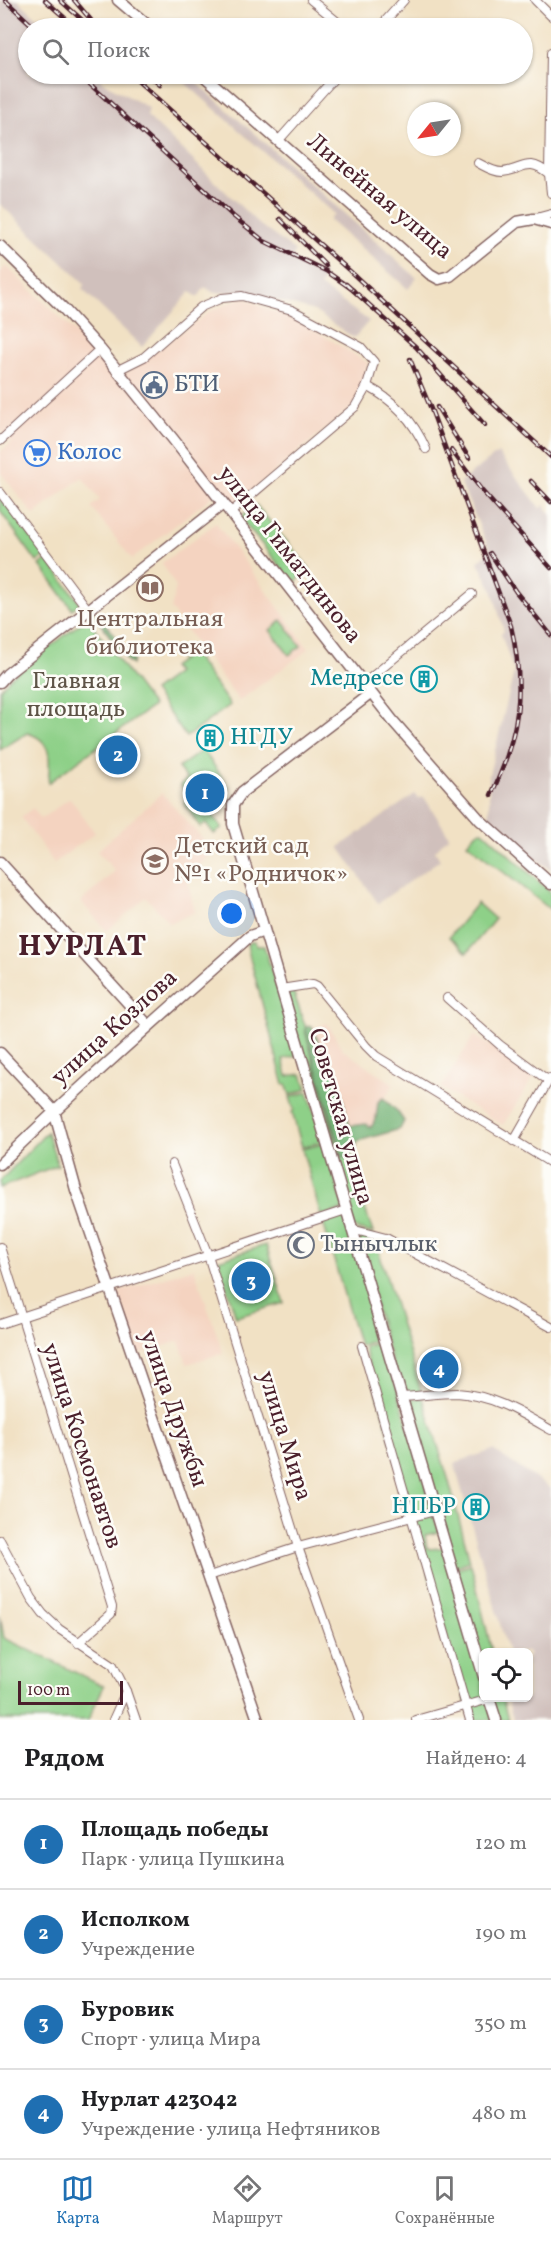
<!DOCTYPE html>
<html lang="ru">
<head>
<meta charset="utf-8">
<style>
	body { margin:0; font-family:Vollkorn,serif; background:#f2f2f2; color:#202124 }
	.controls { position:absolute; right:18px; bottom:18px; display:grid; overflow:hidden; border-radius:9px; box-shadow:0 2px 4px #0004 }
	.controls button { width:54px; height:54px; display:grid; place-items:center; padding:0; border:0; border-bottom:2px solid #e0e0e0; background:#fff; color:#202124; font:30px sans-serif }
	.compass { position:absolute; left:407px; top:102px; width:54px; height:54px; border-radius:50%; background:#fff; box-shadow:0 2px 4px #0004; rotate:240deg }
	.scale { position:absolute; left:18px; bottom:15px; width:105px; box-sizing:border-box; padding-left:6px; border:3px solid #4a1f2b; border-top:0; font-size:16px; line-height:21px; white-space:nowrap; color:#4a1f2b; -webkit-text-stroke:4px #fdfcf7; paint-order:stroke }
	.you { position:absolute; left:232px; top:914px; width:21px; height:21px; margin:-15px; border:4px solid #fff; border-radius:50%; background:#1a73e8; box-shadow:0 0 0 9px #1a73e833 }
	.badge { display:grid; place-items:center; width:39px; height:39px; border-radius:50%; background:#1f6fb2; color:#fff; font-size:20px; font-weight:700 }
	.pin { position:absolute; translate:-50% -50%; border:3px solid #fff; box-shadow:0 2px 6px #0006 }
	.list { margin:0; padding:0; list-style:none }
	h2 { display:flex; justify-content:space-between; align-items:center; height:78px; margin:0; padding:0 24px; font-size:26px }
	h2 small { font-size:20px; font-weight:400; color:#757577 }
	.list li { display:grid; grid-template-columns:39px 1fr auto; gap:18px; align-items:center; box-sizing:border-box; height:90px; padding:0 24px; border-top:2px solid #e0e0e0 }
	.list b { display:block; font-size:22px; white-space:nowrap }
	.list p { margin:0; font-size:20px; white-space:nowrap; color:#757577 }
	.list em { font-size:20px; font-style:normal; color:#757577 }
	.icon { flex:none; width:33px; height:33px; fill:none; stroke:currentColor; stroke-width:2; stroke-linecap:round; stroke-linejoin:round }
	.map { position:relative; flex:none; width:551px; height:1720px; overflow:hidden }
	.search { position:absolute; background:#fff; box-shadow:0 2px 4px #0004; left:18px; right:18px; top:18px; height:66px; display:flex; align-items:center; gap:15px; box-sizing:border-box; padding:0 21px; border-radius:33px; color:#757577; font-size:22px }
	.sheet { height:438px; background:#fff }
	nav { display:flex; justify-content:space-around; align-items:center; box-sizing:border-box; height:84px; border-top:2px solid #e0e0e0; background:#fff; font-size:16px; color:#757577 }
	nav a { display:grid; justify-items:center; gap:3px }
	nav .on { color:#1f6fb2 }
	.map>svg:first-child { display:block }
	.built { fill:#f4d3c0 }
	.industrial { fill:#d0c0bc }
	.green { fill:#8ed088; stroke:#6c785a; stroke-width:1.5 }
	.forest { fill:#72b274; stroke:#5e6850; stroke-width:1.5 }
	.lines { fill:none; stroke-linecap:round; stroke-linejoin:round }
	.street-casing { stroke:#846361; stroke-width:10 }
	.secondary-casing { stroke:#846361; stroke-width:13 }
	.street { stroke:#fff; stroke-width:8 }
	.secondary { stroke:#fff; stroke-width:10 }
	.rail-casing { stroke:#4a1f2b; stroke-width:4.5 }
	.rail { stroke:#fdfcf7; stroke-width:2; stroke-dasharray:7; stroke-linecap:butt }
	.labels { text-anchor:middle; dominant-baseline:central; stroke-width:5; stroke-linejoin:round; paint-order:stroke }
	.street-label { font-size:24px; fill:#4a1f2b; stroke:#fdfcf7 }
	.service-label { font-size:24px; fill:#4e5e75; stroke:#fdfcf7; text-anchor:start }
	.shop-label { font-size:24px; fill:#366cbe; stroke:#fdfcf7; text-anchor:start }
	.education-label { font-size:24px; fill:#785e54; stroke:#fdfcf7 }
	.culture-label { font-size:24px; fill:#0d838f; stroke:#fdfcf7; text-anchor:end }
	.park-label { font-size:24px; fill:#5e5447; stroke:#fdfcf7 }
	.worship-label { font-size:24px; fill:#5b616d; stroke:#fdfcf7; text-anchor:start }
	.district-label { font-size:30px; font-weight:bold; letter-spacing:1.5px; fill:#4a1f2b; stroke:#fdfcf7 }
</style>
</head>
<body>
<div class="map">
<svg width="551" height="1720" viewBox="0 0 551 1720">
	<rect width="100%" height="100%" fill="#fdfcf7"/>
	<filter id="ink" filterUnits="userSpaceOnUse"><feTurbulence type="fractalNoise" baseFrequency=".0167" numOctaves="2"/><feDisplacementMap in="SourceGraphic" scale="12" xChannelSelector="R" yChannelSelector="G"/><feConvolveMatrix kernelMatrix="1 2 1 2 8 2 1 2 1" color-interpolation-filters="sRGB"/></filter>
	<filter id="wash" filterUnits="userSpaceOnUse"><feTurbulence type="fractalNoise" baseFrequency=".008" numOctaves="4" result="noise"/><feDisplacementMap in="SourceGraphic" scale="24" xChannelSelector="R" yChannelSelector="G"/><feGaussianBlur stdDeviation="1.35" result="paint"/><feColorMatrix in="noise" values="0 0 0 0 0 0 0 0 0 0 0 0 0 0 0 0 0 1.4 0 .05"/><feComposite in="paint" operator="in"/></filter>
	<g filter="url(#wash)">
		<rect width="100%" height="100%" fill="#f1e1c4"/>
		<g class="built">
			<polygon points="6,266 92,348 116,380 211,311 243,297 271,311 285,312 368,363 354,405 232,507 219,491 132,559 91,507 100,500 82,477 34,515 0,472 0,452 11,443 0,429 0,272"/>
			<polygon points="216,523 309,649 239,701 171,609 176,587 162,563"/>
			<polygon points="162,793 214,852 186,877 195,912 169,923 146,897 107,931 81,902 115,871 97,851"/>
			<polygon points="70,798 95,833 54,863 21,817 33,808 41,819"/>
			<polygon points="327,1023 343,1050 394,1084 379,1107 387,1131 347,1142 313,1028"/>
			<polygon points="474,1035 535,1075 503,1125 441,1088"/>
			<polygon points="194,1268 223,1353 187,1364 179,1341 139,1354 119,1292"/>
		</g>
		<g class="industrial">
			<polygon points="0,0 18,0 48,28 28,28 28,74 95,74 104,83 149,108 147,116 260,225 295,251 292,260 325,275 320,286 369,321 354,338 314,311 244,291 214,293 205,287 198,297 190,292 142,347 82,289 85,284 0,204"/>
			<polygon points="175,74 187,74 417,278 408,289 329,220 334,214"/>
			<polygon points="498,453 541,509 544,505 551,514 551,870 511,840 489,816 489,775 514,672 501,634 504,631 492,589 478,562 490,550 460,482"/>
			<polygon points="415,794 418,798 424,797 449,836 435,851 440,860 378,903 339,847"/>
			<polygon points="493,1450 551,1489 551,1720 513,1720 507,1698 528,1698 528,1652 508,1652 454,1463"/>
		</g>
		<g class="green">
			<polygon points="0,496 45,556 37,562 0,511"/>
			<polygon points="256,505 310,569 294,583 240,518"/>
			<polygon points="47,559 80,603 72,609 40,565"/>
			<path d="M87,618L153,706L48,783C50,762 54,740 27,733L0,750V689L11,677Z"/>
			<polygon points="282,620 301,646 289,655 270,630"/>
			<polygon points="192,652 230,705 186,737 153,691 177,673 172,667"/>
			<polygon points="203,750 229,787 210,812 222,828 214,834 206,823 200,827 184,803 190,799 180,785 187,779 178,768"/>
			<polygon points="483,831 551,893 551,910 467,843 477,832"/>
			<polygon points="477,903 495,919 467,953 449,937"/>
			<polygon points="251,942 255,942 257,946 264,946 298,1056 283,1059 287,1076 302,1074 307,1089 290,1095 286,1084 284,1085 250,958 247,944"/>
			<polygon points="292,988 306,1028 305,1030 339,1153 342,1157 348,1158 361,1197 346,1203 282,990"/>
			<polygon points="308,1092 324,1141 302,1147 292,1112 294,1110 290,1097"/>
			<polygon points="47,1132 58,1165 0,1188 0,1181"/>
			<polygon points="325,1143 344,1209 321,1216 302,1149"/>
			<polygon points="362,1199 373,1233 353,1228 346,1205"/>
			<polygon points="345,1211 382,1338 359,1346 322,1219"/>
			<polygon points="353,1231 374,1236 422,1394 402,1396"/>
			<polygon points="266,1245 284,1303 236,1317 218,1260"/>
			<polygon points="383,1341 433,1510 412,1515 364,1347"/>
			<polygon points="423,1398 448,1478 470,1561 453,1567 404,1399"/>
			<polygon points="433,1513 439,1532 425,1535 427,1549 444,1548 483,1683 484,1698 466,1703 413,1519"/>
			<polygon points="471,1564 492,1652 484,1652 483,1671 454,1569"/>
			<polygon points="0,1616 4,1638 104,1686 88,1720 0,1720"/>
			<polygon points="491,1698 502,1698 508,1720 497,1720"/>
			<polygon points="488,1701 493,1720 471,1720 468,1707"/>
		</g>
		<g class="forest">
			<polygon points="96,612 98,613 133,660 132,665 128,662 94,614"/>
			<polygon points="308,1026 312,1026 330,1070 337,1073 338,1082 350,1126 366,1124 369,1127 372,1126 376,1118 378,1102 383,1098 397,1111 404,1121 400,1129 358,1141 353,1155 346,1158 342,1156 306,1032 305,1029"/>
		</g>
	</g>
	<g filter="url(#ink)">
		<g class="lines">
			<defs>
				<g id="street">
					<polyline points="311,0 345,28"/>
					<polyline points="535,0 551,16"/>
					<polyline points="379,28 404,0"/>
					<polyline points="551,53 549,174 551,193"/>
					<polyline points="279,140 338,74"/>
					<path d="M478,163C486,167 493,172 502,172C524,170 527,156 549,174"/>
					<polyline points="536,218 551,214"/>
					<polyline points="116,371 144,357 201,307 222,298 242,296 292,310 361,347 374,362 367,386 355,407 230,513"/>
					<path d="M367,386C395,401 413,420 426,449"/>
					<polyline points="0,441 100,349"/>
					<polyline points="0,492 89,611"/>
					<polyline points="363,684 472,594"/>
					<polyline points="281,989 313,984 317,986 366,1046 376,1056 551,1163"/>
					<polyline points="447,998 500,1045 549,1081"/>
					<polyline points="514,1141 550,1078"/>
					<polyline points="172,1164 208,1255 298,1547 359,1720"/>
					<polyline points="351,1229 386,1238 551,1327"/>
					<polyline points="0,1247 112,1607 111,1614 78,1643"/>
					<polyline points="0,1324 346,1210"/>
					<polyline points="362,1346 470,1720"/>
					<path d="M401,1397C419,1396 439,1393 457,1393C492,1395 521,1413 551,1430"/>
					<polyline points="0,1540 31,1598 43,1614 59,1629 113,1665 126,1691 113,1720"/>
					<polyline points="209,1576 298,1547 435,1511"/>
					<polyline points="126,1691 136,1720"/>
					<polyline points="416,1720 489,1699"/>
				</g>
				<g id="secondary">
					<polyline points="118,0 151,28"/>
					<polyline points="202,74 430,274 439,279 450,276 517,222 534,219 551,224"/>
					<polyline points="0,246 64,309 100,349 173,439 393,721 480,820 551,884"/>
					<polyline points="0,682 7,674 223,504"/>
					<polyline points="370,694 242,792 233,805 233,824 484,1677"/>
					<polyline points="0,862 148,1025"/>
					<polyline points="0,1053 54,1111"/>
					<polyline points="54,1111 76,1190 258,1720"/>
					<path d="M0,1164C80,1085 166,1012 250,936L264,931"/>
					<polyline points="489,1698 496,1720"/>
				</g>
			</defs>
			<use href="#street" class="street-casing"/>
			<use href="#secondary" class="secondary-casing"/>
			<use href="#street" class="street"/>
			<use href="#secondary" class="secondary"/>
			<defs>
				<g id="rail">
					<polyline points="5,0 35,28"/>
					<polyline points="45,0 76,28"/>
					<polyline points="60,0 91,28"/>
					<polyline points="74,0 91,20"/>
					<polyline points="79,74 233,216 264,241 326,271 353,290"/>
					<polyline points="130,74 352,273 551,457"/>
					<polyline points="147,74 160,85"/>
					<polyline points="280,219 326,266"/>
					<polyline points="346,284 416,347 485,425"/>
					<path d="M410,359L431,409L511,626C526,690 519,736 491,795"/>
					<polyline points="437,407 469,458"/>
					<polyline points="451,450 483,492 551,568"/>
					<polyline points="531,481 551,502"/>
					<polyline points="490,553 516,592 551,635"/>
				</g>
			</defs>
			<use href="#rail" class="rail-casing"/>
			<use href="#rail" class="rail"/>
		</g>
	</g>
	<defs>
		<symbol id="civic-ring" viewBox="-11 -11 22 22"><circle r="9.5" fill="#fdfcf7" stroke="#5c6f8a" stroke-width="1.5"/><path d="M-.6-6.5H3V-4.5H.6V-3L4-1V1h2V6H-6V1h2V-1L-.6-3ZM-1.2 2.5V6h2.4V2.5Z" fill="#5c6f8a"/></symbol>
		<symbol id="supermarket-ring" viewBox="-11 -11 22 22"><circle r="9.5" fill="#fdfcf7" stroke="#3f7fe0" stroke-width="1.5"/><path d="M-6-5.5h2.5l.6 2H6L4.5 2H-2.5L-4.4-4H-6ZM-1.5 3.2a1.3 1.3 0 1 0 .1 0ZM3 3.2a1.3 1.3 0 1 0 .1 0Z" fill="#3f7fe0"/></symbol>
		<symbol id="library-ring" viewBox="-11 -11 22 22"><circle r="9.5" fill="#fdfcf7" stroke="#8d6e63" stroke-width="1.5"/><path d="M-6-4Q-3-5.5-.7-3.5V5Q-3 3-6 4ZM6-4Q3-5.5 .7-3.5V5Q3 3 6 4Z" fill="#8d6e63"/></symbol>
		<symbol id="building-ring" viewBox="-11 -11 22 22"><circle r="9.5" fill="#fdfcf7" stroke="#0f9aa8" stroke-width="1.5"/><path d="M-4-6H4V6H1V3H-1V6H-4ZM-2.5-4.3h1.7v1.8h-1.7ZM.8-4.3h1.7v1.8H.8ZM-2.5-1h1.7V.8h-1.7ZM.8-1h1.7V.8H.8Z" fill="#0f9aa8"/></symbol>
		<symbol id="school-ring" viewBox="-11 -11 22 22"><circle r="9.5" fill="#fdfcf7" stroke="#8d6e63" stroke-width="1.5"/><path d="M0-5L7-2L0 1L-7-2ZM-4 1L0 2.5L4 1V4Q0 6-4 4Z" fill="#8d6e63"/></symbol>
		<symbol id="mosque-ring" viewBox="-11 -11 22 22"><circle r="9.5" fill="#fdfcf7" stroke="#6b7280" stroke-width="1.5"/><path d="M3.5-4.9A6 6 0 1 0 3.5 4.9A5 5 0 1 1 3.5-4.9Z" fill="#6b7280"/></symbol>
	</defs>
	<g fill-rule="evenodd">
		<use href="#civic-ring" x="139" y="370" width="30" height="30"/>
		<use href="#supermarket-ring" x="22" y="438" width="30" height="30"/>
		<use href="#library-ring" x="135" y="573" width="30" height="30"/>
		<use href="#building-ring" x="409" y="664" width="30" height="30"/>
		<use href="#building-ring" x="195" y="723" width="30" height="30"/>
		<use href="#school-ring" x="140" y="846" width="30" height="30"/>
		<use href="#mosque-ring" x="286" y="1230" width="30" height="30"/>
		<use href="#building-ring" x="461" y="1492" width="30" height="30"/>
	</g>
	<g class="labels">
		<g class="street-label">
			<text transform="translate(379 197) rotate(40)">Линейная улица</text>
			<text transform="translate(289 555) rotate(52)">улица Гиматдинова</text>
			<text transform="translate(115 1028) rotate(-42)">улица Козлова</text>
			<text transform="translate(340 1117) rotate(74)">Советская улица</text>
			<text transform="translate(173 1409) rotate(71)">улица Дружбы</text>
			<text transform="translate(284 1436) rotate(73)">улица Мира</text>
			<text transform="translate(81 1446) rotate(72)">улица Космонавтов</text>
		</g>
		<g class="service-label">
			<text x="174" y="385">БТИ</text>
		</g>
		<g class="shop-label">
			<text x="57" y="453">Колос</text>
		</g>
		<g class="education-label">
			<text x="150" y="620">Центральная<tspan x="150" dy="28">библиотека</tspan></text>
			<text x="174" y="847" text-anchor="start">Детский сад<tspan x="174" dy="28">№1 «Родничок»</tspan></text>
		</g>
		<g class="culture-label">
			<text x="404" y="679">Медресе</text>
			<text x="230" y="738" text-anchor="start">НГДУ</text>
			<text x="456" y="1507">НПБР</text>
		</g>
		<g class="park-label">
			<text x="76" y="682">Главная<tspan x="76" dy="28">площадь</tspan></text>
		</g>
		<g class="worship-label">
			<text x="320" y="1245">Тынычлык</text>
		</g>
		<g class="district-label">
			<text x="83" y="947">НУРЛАТ</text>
		</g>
	</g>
</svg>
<div class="controls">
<button><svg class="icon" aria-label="locate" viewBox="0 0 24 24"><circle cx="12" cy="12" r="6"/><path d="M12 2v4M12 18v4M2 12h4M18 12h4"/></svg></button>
</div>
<svg class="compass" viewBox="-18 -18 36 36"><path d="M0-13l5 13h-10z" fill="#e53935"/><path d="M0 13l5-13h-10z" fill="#757577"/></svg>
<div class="scale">100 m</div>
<div class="you"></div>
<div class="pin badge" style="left:205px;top:793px">1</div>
<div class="pin badge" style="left:118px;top:755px">2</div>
<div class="pin badge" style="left:251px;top:1281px">3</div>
<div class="pin badge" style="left:439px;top:1369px">4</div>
<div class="search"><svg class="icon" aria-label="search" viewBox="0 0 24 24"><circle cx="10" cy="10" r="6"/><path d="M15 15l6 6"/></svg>Поиск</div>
</div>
<section class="sheet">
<h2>Рядом<small>Найдено: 4</small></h2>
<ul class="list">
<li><span class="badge">1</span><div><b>Площадь победы</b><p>Парк · улица Пушкина</p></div><em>120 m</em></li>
<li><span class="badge">2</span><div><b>Исполком</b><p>Учреждение</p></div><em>190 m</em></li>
<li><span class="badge">3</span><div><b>Буровик</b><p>Спорт · улица Мира</p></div><em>350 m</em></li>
<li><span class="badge">4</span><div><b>Нурлат 423042</b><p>Учреждение · улица Нефтяников</p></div><em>480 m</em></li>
</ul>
</section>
<nav>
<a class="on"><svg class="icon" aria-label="map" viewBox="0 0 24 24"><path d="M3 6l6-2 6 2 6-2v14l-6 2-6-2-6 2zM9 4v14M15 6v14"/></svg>Карта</a>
<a><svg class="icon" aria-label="directions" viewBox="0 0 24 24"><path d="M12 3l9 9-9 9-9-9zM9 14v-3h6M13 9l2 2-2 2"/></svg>Маршрут</a>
<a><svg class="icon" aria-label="saved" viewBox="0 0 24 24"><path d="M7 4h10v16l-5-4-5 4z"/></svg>Сохранённые</a>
</nav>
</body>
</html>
